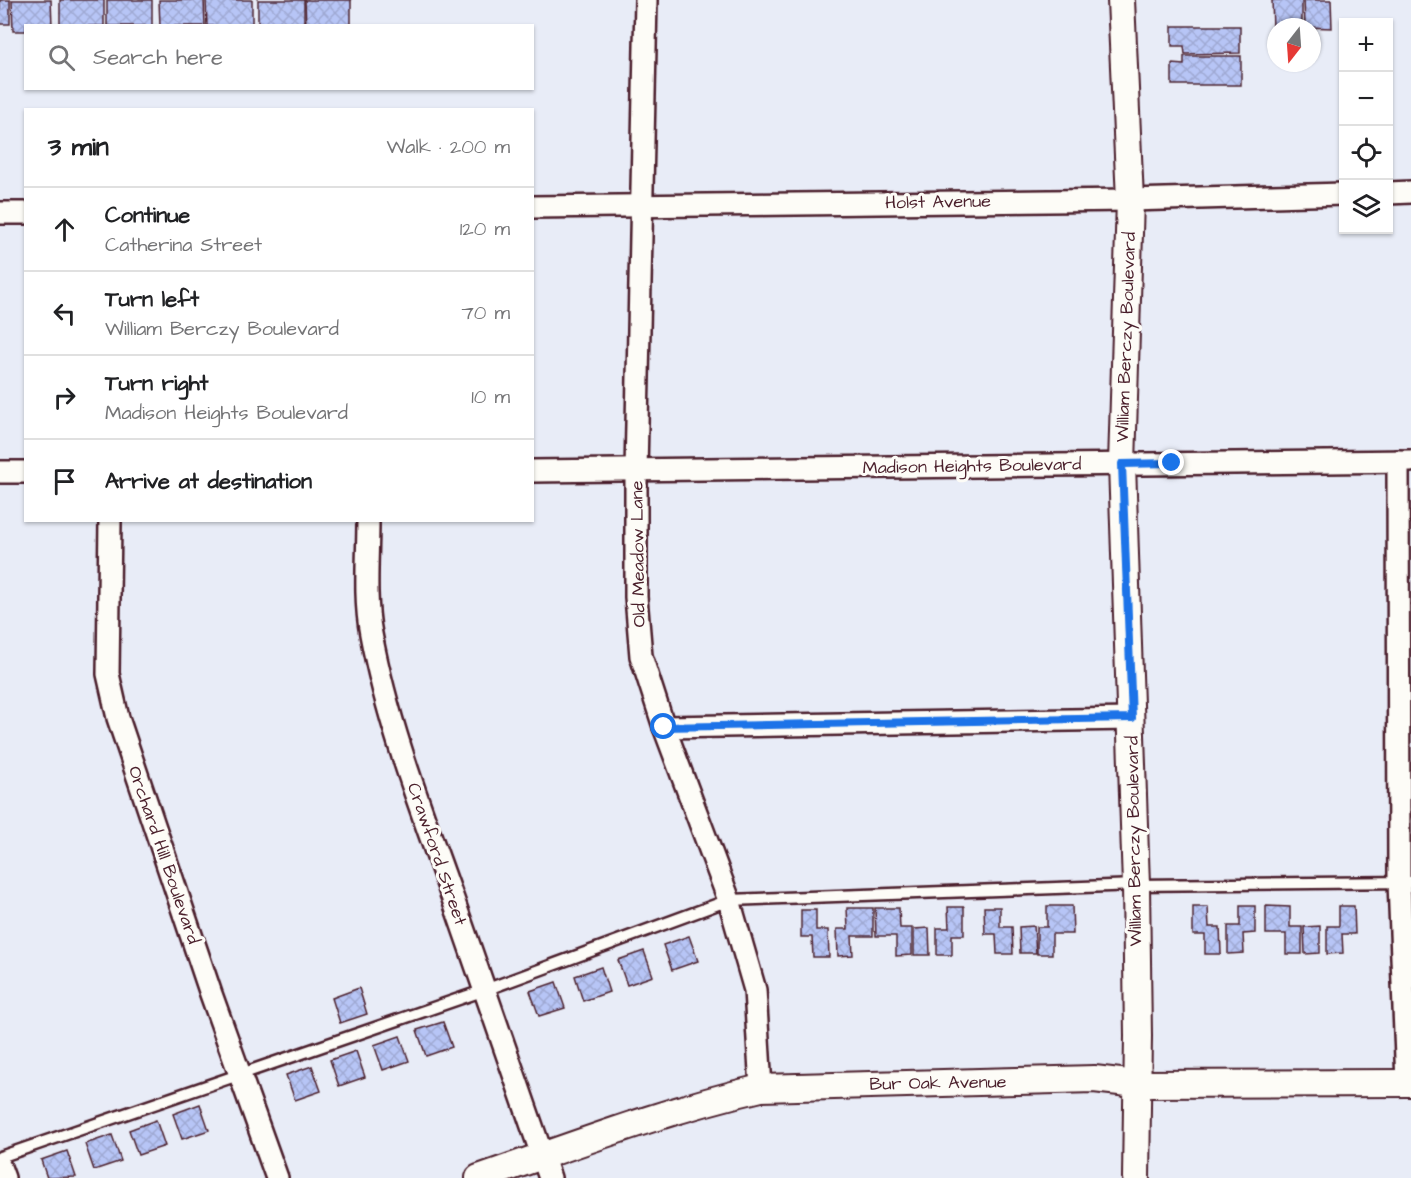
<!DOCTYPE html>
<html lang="en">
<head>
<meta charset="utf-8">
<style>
	body { margin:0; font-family:"Architects Daughter",sans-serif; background:#f2f2f2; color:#202124 }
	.controls { position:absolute; right:18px; top:18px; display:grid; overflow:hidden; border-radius:0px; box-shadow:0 2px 4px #0004 }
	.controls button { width:54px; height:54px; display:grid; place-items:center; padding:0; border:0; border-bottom:2px solid #e0e0e0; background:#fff; color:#202124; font:30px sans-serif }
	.compass { position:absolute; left:1267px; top:18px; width:54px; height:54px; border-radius:50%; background:#fff; box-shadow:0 2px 4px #0004; rotate:197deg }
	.stop { position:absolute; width:18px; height:18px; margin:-14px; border:4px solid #1a73e8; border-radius:50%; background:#fff }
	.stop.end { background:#1a73e8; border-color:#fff; box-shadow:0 2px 6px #0008 }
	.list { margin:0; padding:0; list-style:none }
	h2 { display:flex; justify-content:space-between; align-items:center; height:78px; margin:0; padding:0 24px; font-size:26px }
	h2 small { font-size:20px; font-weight:400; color:#757577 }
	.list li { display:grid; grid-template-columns:39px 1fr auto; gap:18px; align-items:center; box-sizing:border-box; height:84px; padding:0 24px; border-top:2px solid #e0e0e0 }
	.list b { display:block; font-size:22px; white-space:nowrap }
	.list p { margin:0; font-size:20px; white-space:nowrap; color:#757577 }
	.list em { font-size:20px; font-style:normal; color:#757577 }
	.icon { flex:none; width:33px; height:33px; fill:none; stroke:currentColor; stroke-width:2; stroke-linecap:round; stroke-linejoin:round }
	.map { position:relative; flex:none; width:1411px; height:1178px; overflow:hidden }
	.search { position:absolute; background:#fff; box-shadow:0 2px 4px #0004; left:24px; top:24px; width:510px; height:66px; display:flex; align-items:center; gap:15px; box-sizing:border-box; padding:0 21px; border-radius:0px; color:#757577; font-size:22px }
	.panel { position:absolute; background:#fff; box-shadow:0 2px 4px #0004; left:24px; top:108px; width:510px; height:414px; border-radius:0px }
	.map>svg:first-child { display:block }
	.building { fill:url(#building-cross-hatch); stroke:#4a1f2b; stroke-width:1.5 }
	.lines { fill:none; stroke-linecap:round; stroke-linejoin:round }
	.service-casing { stroke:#4a1f2b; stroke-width:15 }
	.minor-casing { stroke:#4a1f2b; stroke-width:26 }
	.tertiary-casing { stroke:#4a1f2b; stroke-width:30 }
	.service { stroke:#fdfcf7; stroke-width:10 }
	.minor { stroke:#fdfcf7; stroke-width:21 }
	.tertiary { stroke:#fdfcf7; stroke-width:26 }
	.route { stroke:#1a73e8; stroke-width:8 }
	.labels { text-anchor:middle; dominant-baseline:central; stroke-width:6; stroke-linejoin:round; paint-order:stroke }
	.street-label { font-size:18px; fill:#4a1f2b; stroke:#fdfcf7 }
</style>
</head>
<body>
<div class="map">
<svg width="1411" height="1178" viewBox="0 0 1411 1178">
	<defs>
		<pattern id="building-cross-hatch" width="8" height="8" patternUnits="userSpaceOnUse" patternTransform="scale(1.5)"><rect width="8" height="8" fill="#b7c5f6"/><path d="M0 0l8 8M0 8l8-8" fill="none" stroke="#9fa9d3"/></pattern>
	</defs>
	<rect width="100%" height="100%" fill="#e8ecf7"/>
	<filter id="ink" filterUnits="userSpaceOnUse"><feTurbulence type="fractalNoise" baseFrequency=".0167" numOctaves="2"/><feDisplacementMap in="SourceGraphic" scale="12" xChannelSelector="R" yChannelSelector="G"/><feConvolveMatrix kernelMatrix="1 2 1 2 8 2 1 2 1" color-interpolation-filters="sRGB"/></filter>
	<g filter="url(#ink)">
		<g class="building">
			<rect x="0" y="0" width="10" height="24"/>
			<polygon points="12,0 51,0 52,26 26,26 26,31 13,31"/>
			<rect x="60" y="0" width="44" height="26"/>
			<rect x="107" y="0" width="45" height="26"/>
			<polygon points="159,0 204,0 205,26 160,26"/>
			<polygon points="206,0 252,0 252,26 207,26"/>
			<rect x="258" y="0" width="46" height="26"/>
			<polygon points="305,0 351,0 351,26 306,26"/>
			<polygon points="1272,0 1302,0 1302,27 1273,28"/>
			<polygon points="1304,0 1331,0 1332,28 1305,27"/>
			<polygon points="1172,26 1240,26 1240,53 1185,54 1184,46 1172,46"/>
			<polygon points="1184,56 1241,56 1241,85 1172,85 1172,64 1184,65"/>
			<polygon points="1047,906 1072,906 1073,934 1052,934 1052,954 1037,954 1037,927 1047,927"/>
			<polygon points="1240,906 1255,906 1255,933 1243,934 1244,953 1228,954 1228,926 1240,926"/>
			<polygon points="1266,906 1290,907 1290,927 1302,927 1302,954 1286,954 1286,934 1266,934"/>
			<polygon points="1339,906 1354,906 1355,934 1342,934 1343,953 1327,954 1327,926 1339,926"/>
			<polygon points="948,907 964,907 964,935 952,935 952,955 937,955 937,928 949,928"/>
			<polygon points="984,907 1000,907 1000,927 1012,927 1013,954 997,954 996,934 985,934"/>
			<polygon points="1193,907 1208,907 1209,927 1220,927 1221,954 1205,954 1205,935 1193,935"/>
			<polygon points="847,908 873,908 873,936 852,936 853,955 838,956 837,929 848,929"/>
			<polygon points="875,908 899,908 900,928 912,928 912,955 896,956 896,936 876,936"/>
			<polygon points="801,910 816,910 816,930 828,930 829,957 813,957 812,937 801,937"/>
			<polygon points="1034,926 1036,953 1020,953 1019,927"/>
			<polygon points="1320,926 1320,953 1305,954 1304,927"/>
			<polygon points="929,928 930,955 914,955 914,929"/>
			<polygon points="689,936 698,961 672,970 663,945"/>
			<polygon points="644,951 653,976 627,985 618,960"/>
			<polygon points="601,967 609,992 583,1001 575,976"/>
			<polygon points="556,982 565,1008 539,1016 530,991"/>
			<polygon points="359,988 367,1014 340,1023 332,998"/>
			<polygon points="443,1022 452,1047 426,1056 417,1030"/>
			<polygon points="400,1036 409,1061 383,1070 374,1045"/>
			<polygon points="356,1051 365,1077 339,1086 330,1060"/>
			<polygon points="312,1066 321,1091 295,1100 286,1075"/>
			<polygon points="200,1104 209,1130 182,1139 173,1114"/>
			<polygon points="156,1120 165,1146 138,1155 129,1130"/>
			<polygon points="112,1135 121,1161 94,1170 85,1144"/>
			<polygon points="67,1151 76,1177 47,1178 41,1160"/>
		</g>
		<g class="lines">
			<defs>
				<polyline id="service" points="0,1157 485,990 729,900 1136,885 1411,882"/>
				<g id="minor">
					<polyline points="646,0 636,471 636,597 641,656 664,727 729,900 755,990 761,1088"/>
					<polyline points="1388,193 1411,192"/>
					<polyline points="532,207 1130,200 1344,194"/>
					<polyline points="0,213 26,213"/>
					<polyline points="1398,461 1399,882 1407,1083"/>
					<polyline points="532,471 1411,461"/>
					<polyline points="0,472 26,472"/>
					<polyline points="110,520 108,674 118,718 211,994 277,1178"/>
					<path d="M368,520C368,557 364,598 371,634C388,725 422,812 453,899C486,992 517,1085 550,1178"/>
					<polyline points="664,727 1132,719"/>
					<polyline points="0,1167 4,1178"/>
				</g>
				<g id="tertiary">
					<polyline points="1121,0 1130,200 1122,464 1136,885 1138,1036 1136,1178"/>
					<path d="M479,1178C572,1146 665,1110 761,1088L1094,1079L1137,1084L1411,1083"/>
				</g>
			</defs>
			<use href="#service" class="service-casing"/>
			<use href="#minor" class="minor-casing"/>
			<use href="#tertiary" class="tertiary-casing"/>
			<use href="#service" class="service"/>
			<use href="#minor" class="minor"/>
			<use href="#tertiary" class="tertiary"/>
		</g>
	</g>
	<g class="lines" filter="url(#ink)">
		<polyline class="route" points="664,727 1132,718 1122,464 1172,463"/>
	</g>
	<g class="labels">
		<g class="street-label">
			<text transform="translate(938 202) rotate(-1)">Holst Avenue</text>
			<text transform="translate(1126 337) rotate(-88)">William Berczy Boulevard</text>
			<text transform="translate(972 466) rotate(-1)">Madison Heights Boulevard</text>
			<text transform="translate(638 554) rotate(-91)">Old Meadow Lane</text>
			<text transform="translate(1134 841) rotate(-91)">William Berczy Boulevard</text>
			<text transform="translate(437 854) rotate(71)">Crawford Street</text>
			<text transform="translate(164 855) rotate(71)">Orchard Hill Boulevard</text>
			<text transform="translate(938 1083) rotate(-1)">Bur Oak Avenue</text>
		</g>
	</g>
</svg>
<div class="controls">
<button>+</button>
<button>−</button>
<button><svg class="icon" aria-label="locate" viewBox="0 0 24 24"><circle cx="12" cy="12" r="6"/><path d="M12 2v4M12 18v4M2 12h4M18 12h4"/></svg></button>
<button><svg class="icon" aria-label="layers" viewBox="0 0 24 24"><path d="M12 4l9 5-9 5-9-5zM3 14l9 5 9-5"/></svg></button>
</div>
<svg class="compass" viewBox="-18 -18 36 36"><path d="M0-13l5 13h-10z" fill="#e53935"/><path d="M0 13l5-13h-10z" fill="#757577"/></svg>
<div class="stop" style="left:664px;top:727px"></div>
<div class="stop end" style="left:1172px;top:463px"></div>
<div class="search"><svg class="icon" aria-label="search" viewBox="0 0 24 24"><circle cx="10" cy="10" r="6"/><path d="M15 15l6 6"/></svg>Search here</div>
<section class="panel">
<h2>3 min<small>Walk · 200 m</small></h2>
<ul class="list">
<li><svg class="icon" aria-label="ahead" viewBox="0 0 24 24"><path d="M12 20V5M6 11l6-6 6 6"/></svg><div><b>Continue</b><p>Catherina Street</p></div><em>120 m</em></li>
<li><svg class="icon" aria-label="left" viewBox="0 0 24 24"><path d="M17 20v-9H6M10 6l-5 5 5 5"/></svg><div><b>Turn left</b><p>William Berczy Boulevard</p></div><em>70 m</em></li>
<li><svg class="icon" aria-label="right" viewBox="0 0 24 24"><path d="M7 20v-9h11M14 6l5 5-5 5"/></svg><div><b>Turn right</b><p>Madison Heights Boulevard</p></div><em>10 m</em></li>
<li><svg class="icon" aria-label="arrive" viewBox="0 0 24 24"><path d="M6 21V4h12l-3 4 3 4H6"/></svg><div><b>Arrive at destination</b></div></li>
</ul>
</section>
</div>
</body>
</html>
